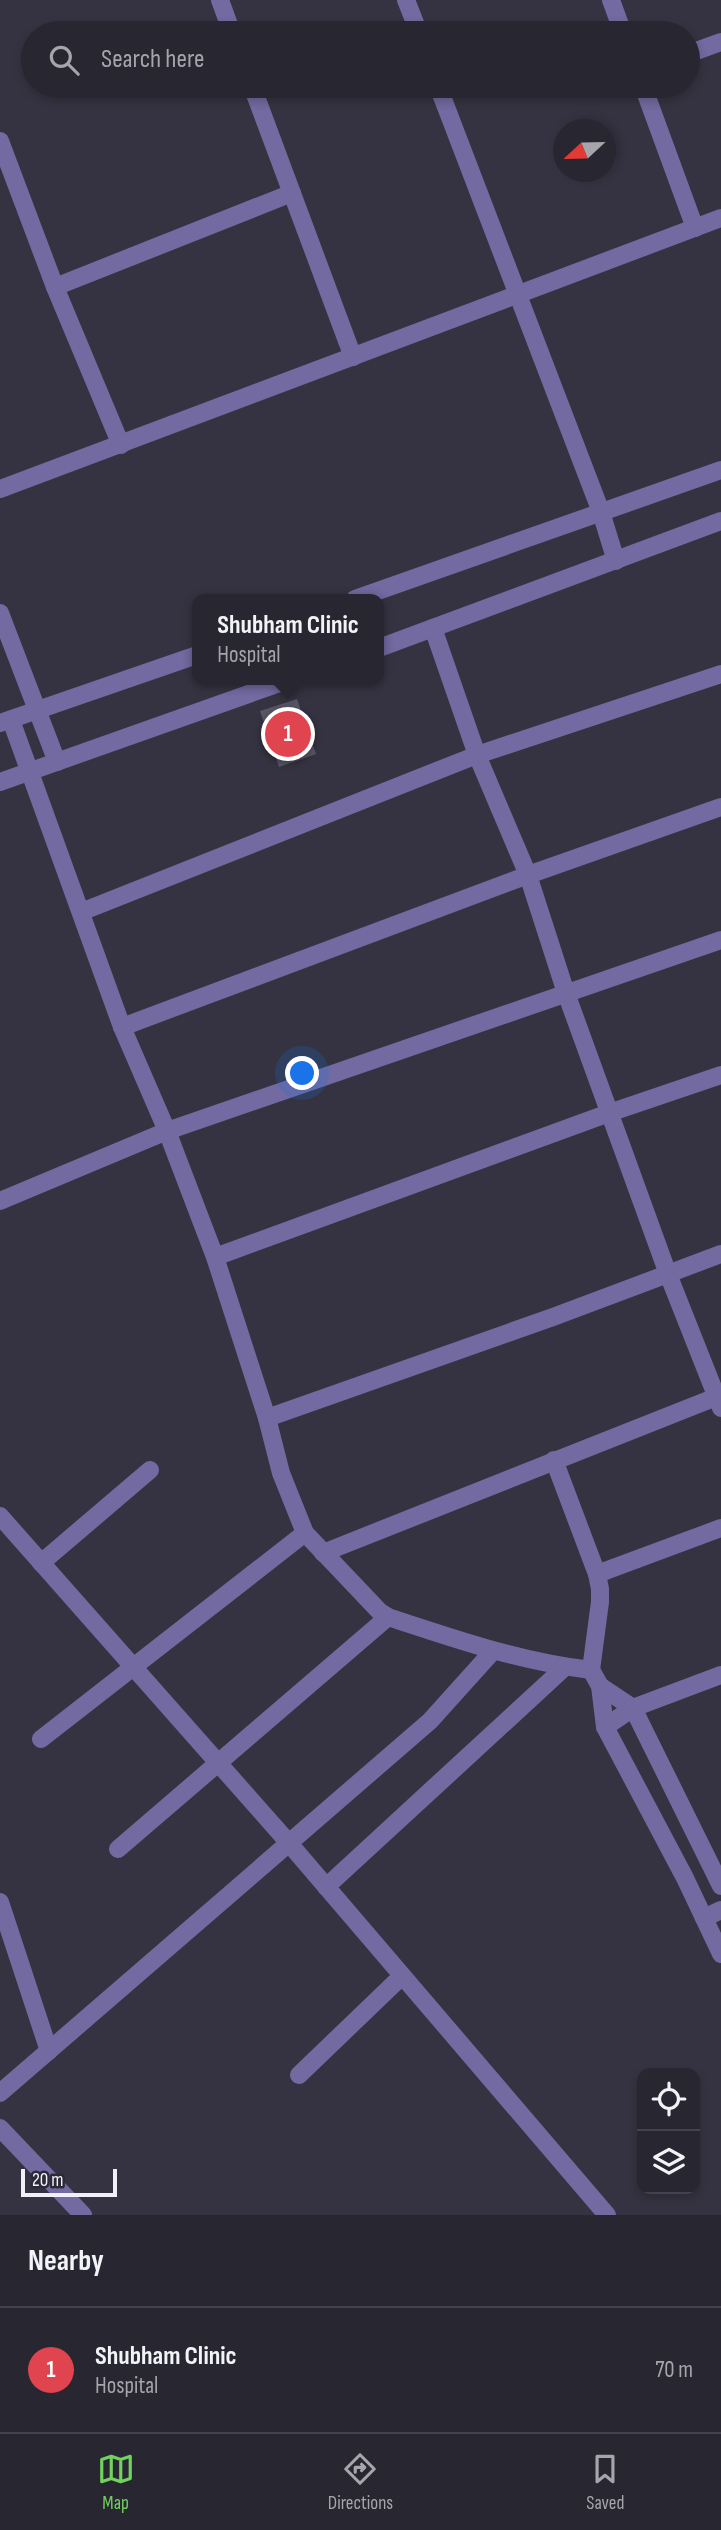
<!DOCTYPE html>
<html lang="en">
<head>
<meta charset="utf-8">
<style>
	body { margin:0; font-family:"Sofia Sans Condensed",sans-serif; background:#302e39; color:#f1f3f6 }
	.controls { position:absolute; right:21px; bottom:21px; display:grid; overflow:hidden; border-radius:14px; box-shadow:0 4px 10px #0003 }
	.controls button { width:63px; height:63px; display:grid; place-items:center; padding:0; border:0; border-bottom:2px solid #44434d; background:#282631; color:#f1f3f6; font:35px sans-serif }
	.compass { position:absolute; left:553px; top:119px; width:63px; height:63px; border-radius:50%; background:#282631; box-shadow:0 4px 10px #0003; rotate:248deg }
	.scale { position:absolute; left:21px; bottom:18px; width:96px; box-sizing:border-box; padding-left:7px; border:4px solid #f1f0f9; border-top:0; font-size:19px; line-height:24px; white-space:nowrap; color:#f1f0f9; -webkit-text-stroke:5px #2b2937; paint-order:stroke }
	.you { position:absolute; left:303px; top:1074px; width:24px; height:24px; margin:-18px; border:5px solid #fff; border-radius:50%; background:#1a73e8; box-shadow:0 0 0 10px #1a73e833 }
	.badge { display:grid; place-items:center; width:46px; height:46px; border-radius:50%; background:#71d25e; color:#fff; font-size:23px; font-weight:700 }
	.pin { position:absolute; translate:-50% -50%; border:4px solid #fff; box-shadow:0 2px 7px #0006 }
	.popup { position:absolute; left:192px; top:594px; width:192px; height:91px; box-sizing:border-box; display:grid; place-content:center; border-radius:14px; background:#282631; filter:drop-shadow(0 2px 5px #0005); font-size:23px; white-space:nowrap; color:#a5a5ab }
	.popup b { font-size:26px; color:#f1f3f6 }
	.popup::after { content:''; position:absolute; left:50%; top:100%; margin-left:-14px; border:14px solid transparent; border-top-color:#282631 }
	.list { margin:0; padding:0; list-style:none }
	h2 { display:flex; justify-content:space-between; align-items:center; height:91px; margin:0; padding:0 28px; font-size:30px }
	h2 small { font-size:23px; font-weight:400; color:#a5a5ab }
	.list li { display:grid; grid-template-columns:46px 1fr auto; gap:21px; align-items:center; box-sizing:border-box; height:126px; padding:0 28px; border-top:2px solid #44434d }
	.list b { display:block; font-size:26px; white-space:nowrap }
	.list p { margin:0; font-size:23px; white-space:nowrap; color:#a5a5ab }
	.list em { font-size:23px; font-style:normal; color:#a5a5ab }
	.icon { flex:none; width:38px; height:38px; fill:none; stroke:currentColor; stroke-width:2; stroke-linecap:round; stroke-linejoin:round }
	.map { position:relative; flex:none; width:721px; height:2215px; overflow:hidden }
	.search { position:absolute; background:#282631; box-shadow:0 4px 10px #0003; left:21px; right:21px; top:21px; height:77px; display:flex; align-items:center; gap:18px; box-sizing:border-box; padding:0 24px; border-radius:38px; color:#a5a5ab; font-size:26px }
	.sheet { height:217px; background:#282631 }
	nav { display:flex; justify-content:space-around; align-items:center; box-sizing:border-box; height:98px; border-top:2px solid #44434d; background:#282631; font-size:19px; color:#a5a5ab }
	nav a { display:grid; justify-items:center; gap:4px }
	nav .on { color:#71d25e }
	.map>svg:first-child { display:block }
	.building { fill:#585766 }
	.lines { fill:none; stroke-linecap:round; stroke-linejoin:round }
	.minor { stroke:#726aa0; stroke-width:18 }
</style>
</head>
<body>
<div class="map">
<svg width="721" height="2215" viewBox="0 0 721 2215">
	<rect width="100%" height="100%" fill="#353341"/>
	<polygon class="building" points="297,699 316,754 279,767 260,711"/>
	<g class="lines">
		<g class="minor">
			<polyline points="220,0 232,33"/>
			<polyline points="406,0 419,33"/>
			<polyline points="611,0 623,33"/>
			<polyline points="688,54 721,42"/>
			<polyline points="252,86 353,357"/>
			<polyline points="438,86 601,512 616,561"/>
			<polyline points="643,86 695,228"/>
			<polyline points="0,141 55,287 121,445"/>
			<polyline points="55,287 292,193"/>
			<polyline points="0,489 721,218"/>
			<polyline points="355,599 721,470"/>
			<polyline points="0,613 57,762"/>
			<polyline points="433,628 477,755 528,875 566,993 668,1274 721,1408"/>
			<polyline points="379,648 721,521"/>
			<path d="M11,720L122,1027L167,1131L215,1257L267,1418L281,1473L305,1533L380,1612L388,1617C455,1639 521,1662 591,1670L600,1686L605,1727L685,1878L721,1954"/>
			<polyline points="0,723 197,655"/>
			<polyline points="0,782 288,680"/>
			<polyline points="81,912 477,755 721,674"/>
			<polyline points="122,1027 528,875 721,807"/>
			<polyline points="0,1201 167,1131 721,940"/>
			<polyline points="215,1257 609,1113 721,1075"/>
			<polyline points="267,1418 553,1317 721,1254"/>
			<polyline points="554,1460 597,1574 600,1589 600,1602 591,1670"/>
			<polyline points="0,1516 288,1842 607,2215"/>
			<polyline points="323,1553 721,1395"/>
			<polyline points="41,1563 150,1470"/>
			<polyline points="597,1574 721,1528"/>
			<polyline points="600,1686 633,1708 721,1886"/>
			<polyline points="605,1727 633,1708 721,1675"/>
			<polyline points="41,1739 305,1533"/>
			<polyline points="118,1849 388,1617"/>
			<polyline points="326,1887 565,1667"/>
			<polyline points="0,1902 49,2051"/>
			<polyline points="704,1918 721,1910"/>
			<polyline points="299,2075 402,1976"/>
			<polyline points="0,2093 430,1721 493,1651"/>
			<polyline points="0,2128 83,2215"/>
		</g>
	</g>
</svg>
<div class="controls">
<button><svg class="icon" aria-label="locate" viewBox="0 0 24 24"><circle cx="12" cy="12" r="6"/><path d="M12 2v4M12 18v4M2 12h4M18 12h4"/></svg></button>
<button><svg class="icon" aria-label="layers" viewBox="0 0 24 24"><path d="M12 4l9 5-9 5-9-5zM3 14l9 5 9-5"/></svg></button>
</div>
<svg class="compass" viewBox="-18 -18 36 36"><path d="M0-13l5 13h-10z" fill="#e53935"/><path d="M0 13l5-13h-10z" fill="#a5a5ab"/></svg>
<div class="scale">20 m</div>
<div class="you"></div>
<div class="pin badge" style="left:288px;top:734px;background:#e0444e">1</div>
<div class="popup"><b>Shubham Clinic</b>Hospital</div>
<div class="search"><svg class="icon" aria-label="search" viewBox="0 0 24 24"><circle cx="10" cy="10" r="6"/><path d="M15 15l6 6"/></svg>Search here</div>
</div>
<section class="sheet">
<h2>Nearby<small></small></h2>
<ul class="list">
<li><span class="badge" style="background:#e0444e">1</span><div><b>Shubham Clinic</b><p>Hospital</p></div><em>70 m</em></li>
</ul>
</section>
<nav>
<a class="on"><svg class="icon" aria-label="map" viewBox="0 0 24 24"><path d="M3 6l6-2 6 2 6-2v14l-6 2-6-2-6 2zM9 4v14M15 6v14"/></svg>Map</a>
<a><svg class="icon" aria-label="directions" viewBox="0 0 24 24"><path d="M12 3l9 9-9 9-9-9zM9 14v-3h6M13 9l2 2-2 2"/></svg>Directions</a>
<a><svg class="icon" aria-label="saved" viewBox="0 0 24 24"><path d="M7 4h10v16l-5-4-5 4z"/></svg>Saved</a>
</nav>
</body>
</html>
